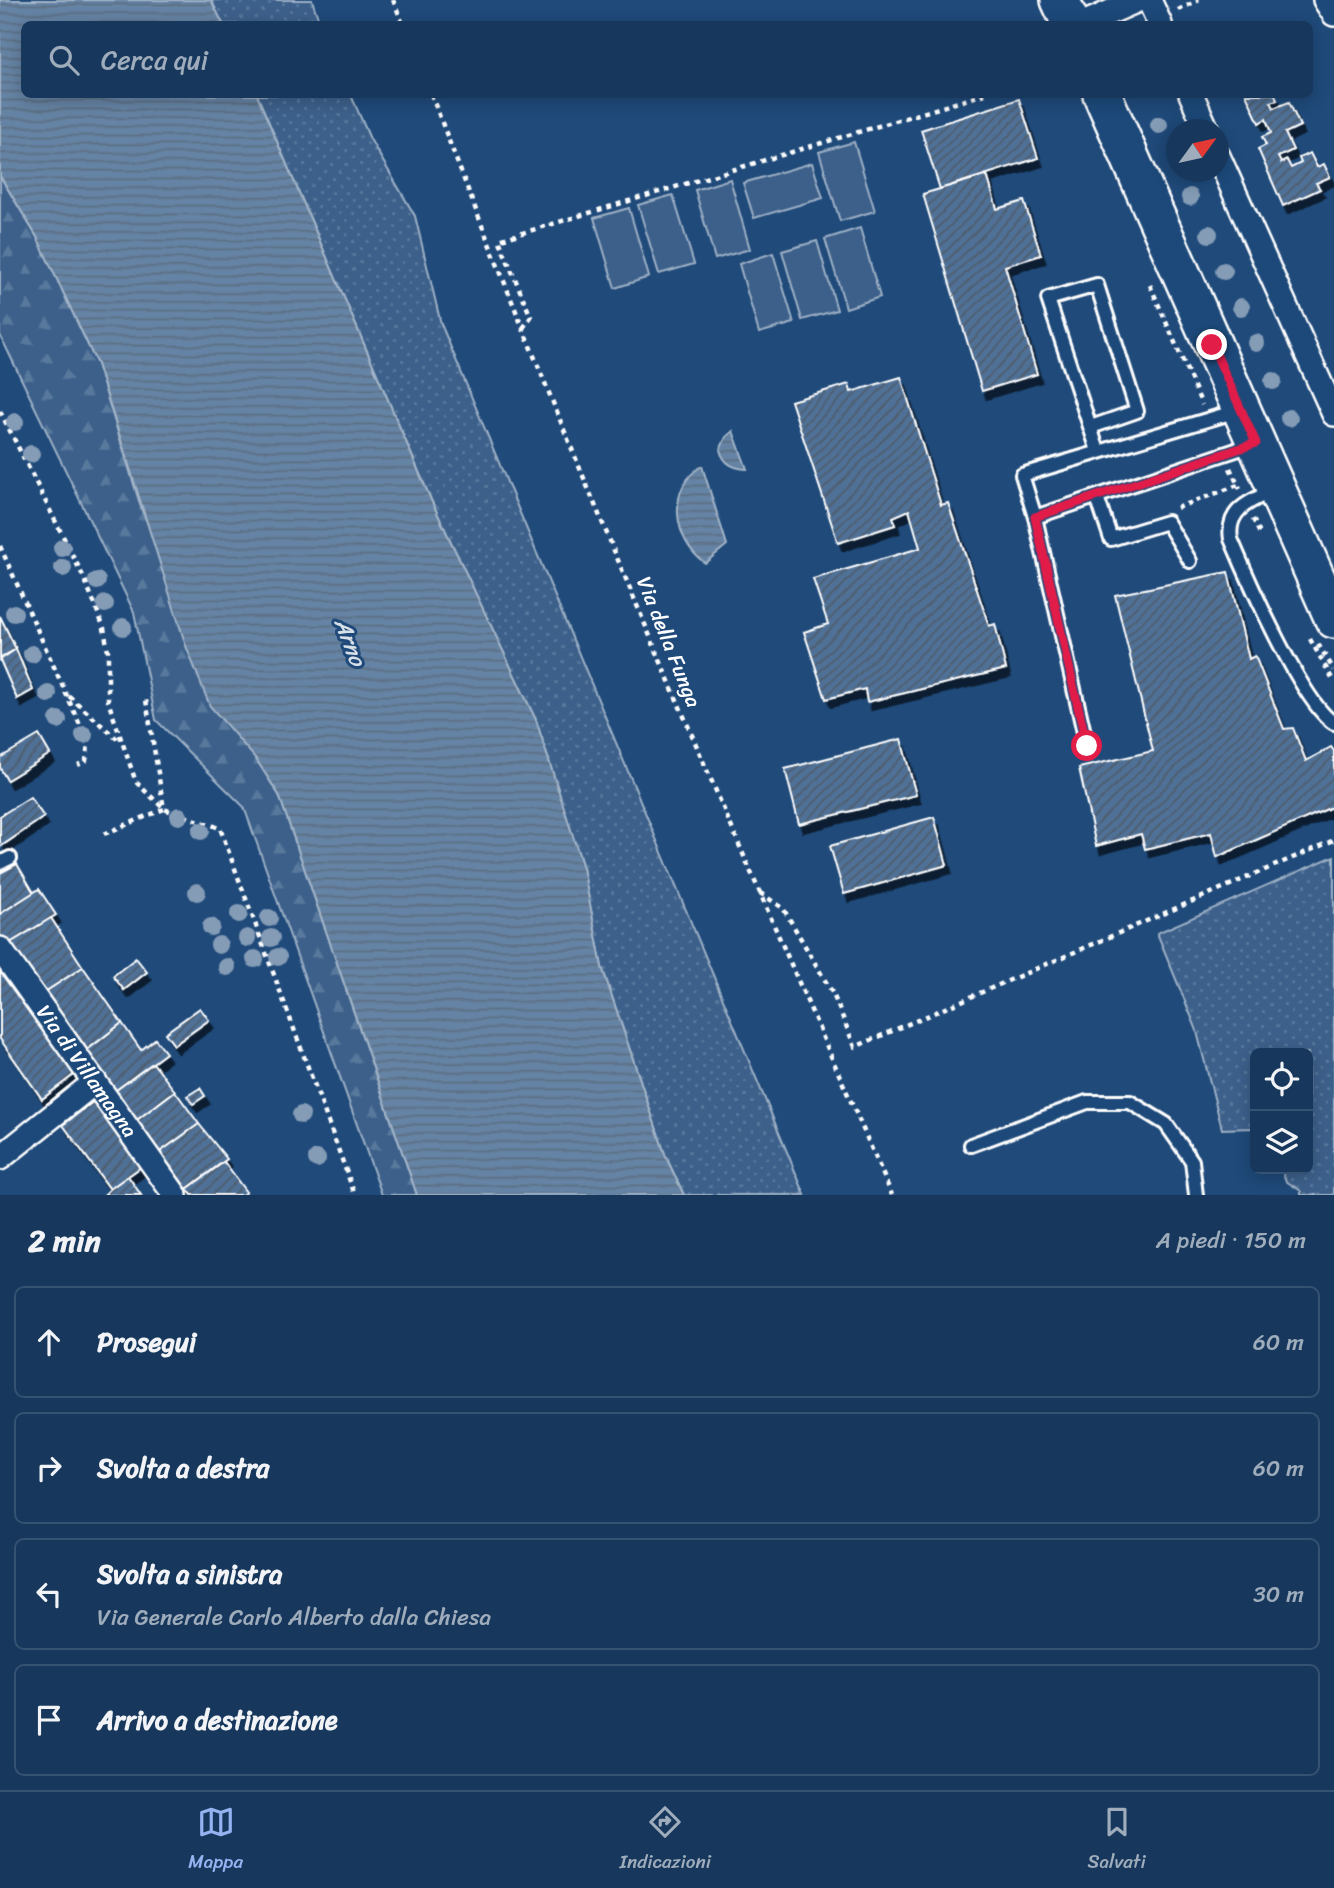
<!DOCTYPE html>
<html lang="it">
<head>
<meta charset="utf-8">
<style>
	body { margin:0; font-family:Sriracha,sans-serif; background:#203f62; color:#f1f3f6 }
	.controls { position:absolute; right:21px; bottom:21px; display:grid; overflow:hidden; border-radius:10px; box-shadow:0 4px 18px #0003 }
	.controls button { width:63px; height:63px; display:grid; place-items:center; padding:0; border:0; border-bottom:2px solid #365272; background:#17385c; color:#f1f3f6; font:35px sans-serif }
	.compass { position:absolute; left:1166px; top:119px; width:63px; height:63px; border-radius:50%; background:#17385c; box-shadow:0 4px 18px #0003; rotate:57deg }
	.stop { position:absolute; width:21px; height:21px; margin:-16px; border:5px solid #e11d48; border-radius:50%; background:#fff }
	.stop.end { background:#e11d48; border-color:#fff; box-shadow:0 2px 7px #0008 }
	.list { margin:0; padding:0; list-style:none }
	h2 { display:flex; justify-content:space-between; align-items:center; height:91px; margin:0; padding:0 28px; font-size:30px }
	h2 small { font-size:23px; font-weight:400; color:#9eacbb }
	.list li { display:grid; grid-template-columns:46px 1fr auto; gap:21px; align-items:center; box-sizing:border-box; height:112px; margin:0 14px 14px; padding:0 14px; border:2px solid #365272; border-radius:10px }
	.list b { display:block; font-size:26px; white-space:nowrap }
	.list p { margin:0; font-size:23px; white-space:nowrap; color:#9eacbb }
	.list em { font-size:23px; font-style:normal; color:#9eacbb }
	.icon { flex:none; width:38px; height:38px; fill:none; stroke:currentColor; stroke-width:2; stroke-linecap:round; stroke-linejoin:round }
	.map { position:relative; flex:none; width:1334px; height:1195px; overflow:hidden }
	.search { position:absolute; background:#17385c; box-shadow:0 4px 18px #0003; left:21px; right:21px; top:21px; height:77px; display:flex; align-items:center; gap:18px; box-sizing:border-box; padding:0 24px; border-radius:10px; color:#9eacbb; font-size:26px }
	.sheet { height:595px; background:#17385c }
	nav { display:flex; justify-content:space-around; align-items:center; box-sizing:border-box; height:98px; border-top:2px solid #365272; background:#17385c; font-size:19px; color:#9eacbb }
	nav a { display:grid; justify-items:center; gap:4px }
	nav .on { color:#95b2f1 }
	.map>svg:first-child { display:block }
	.grass { fill:url(#grass-dots); stroke:#9eb0c5; stroke-width:2 }
	.forest { fill:url(#forest-firs); stroke:#9eb0c5; stroke-width:2 }
	.pitch { fill:#3c618b; stroke:#9eb0c5; stroke-width:2 }
	.water { fill:url(#water-rules); stroke:#a3b5c8; stroke-width:2 }
	.building { fill:url(#building-hatch); stroke:#fff; stroke-width:2; filter:url(#shadow) }
	.lines { fill:none; stroke-linecap:round; stroke-linejoin:round }
	.lane-casing { stroke:#fff; stroke-width:18 }
	.street-casing { stroke:#fff; stroke-width:28 }
	.primary-casing { stroke:#fff; stroke-width:42 }
	.path { stroke:#fff; stroke-width:4.5; stroke-dasharray:5 5; stroke-linecap:butt }
	.lane { stroke:#1f4a7a; stroke-width:12 }
	.street { stroke:#1f4a7a; stroke-width:23 }
	.primary { stroke:#1f4a7a; stroke-width:37 }
	.tree { fill:#859cb6 }
	.route { stroke:#e11d48; stroke-width:9 }
	.labels { text-anchor:middle; dominant-baseline:central; stroke-width:6; stroke-linejoin:round; paint-order:stroke }
	.street-label { font-size:21px; fill:#fff; stroke:#1f4a7a }
	.water-label { font-size:23px; font-style:italic; fill:#d8e0e8; stroke:#1f4a7a }
</style>
</head>
<body>
<div class="map">
<svg width="1334" height="1195" viewBox="0 0 1334 1195">
	<defs>
		<pattern id="grass-dots" width="8" height="8" patternUnits="userSpaceOnUse" patternTransform="scale(1.75)"><rect width="8" height="8" fill="#3c618b"/><path d="M2 2h.1M6 6h.1" fill="none" stroke="#59799c" stroke-width="1.8" stroke-linecap="round"/></pattern>
		<pattern id="forest-firs" width="22" height="20" patternUnits="userSpaceOnUse" patternTransform="scale(1.75)"><rect width="22" height="20" fill="#3c618b"/><path d="M5 1l3.5 6h-7zM16 11l3.5 6h-7z" fill="#59799c"/></pattern>
		<pattern id="water-rules" width="6" height="5" patternUnits="userSpaceOnUse" patternTransform="scale(1.75)"><rect width="6" height="5" fill="#6583a4"/><path d="M0 2.5h6" fill="none" stroke="#5b6d81"/></pattern>
		<pattern id="building-hatch" width="6" height="6" patternUnits="userSpaceOnUse" patternTransform="scale(1.75)"><rect width="6" height="6" fill="#507197"/><path d="M-1 1l2-2M0 6l6-6M5 7l2-2" fill="none" stroke="#4e5b6a"/></pattern>
		<filter id="shadow"><feDropShadow dx="4.5" dy="8" stdDeviation="0" flood-color="#0009"/></filter>
	</defs>
	<rect width="100%" height="100%" fill="#1f4a7a"/>
	<filter id="ink" filterUnits="userSpaceOnUse"><feTurbulence type="fractalNoise" baseFrequency=".0143" numOctaves="2"/><feDisplacementMap in="SourceGraphic" scale="14" xChannelSelector="R" yChannelSelector="G"/><feConvolveMatrix kernelMatrix="1 2 1 2 8 2 1 2 1" color-interpolation-filters="sRGB"/></filter>
	<g filter="url(#ink)">
		<g class="grass">
			<polygon points="211,0 312,0 320,24 223,24"/>
			<polygon points="257,95 351,95 370,139 415,216 441,324 805,1195 684,1195 666,1157 602,967 583,868 536,720 431,500"/>
			<polygon points="1334,856 1334,1195 1301,1195 1301,1191 1286,1181 1281,1169 1308,1169 1308,1053 1255,1053 1255,1131 1252,1128 1222,1129 1196,1028 1157,933"/>
		</g>
		<polygon class="forest" points="0,176 37,237 97,364 142,511 256,759 279,795 417,1195 382,1195 244,807 156,720 134,612 0,335"/>
		<g class="pitch">
			<polygon points="854,142 875,211 840,221 819,152"/>
			<polygon points="812,163 823,198 754,218 743,183"/>
			<polygon points="730,179 750,249 715,259 695,190"/>
			<polygon points="673,195 694,264 659,274 638,205"/>
			<polygon points="629,208 649,277 615,288 594,218"/>
			<polygon points="860,228 880,297 846,308 825,239"/>
			<polygon points="817,241 837,310 802,320 782,251"/>
			<polygon points="773,253 794,323 759,333 739,264"/>
		</g>
		<g class="water">
			<polygon points="0,0 211,0 223,24 24,24 24,94 257,95 431,500 536,720 583,868 602,967 666,1157 684,1195 417,1195 279,795 256,759 210,706 186,646 97,364 37,237 0,176"/>
			<path d="M733,431L747,469C733,468 724,464 720,450L726,437Z"/>
			<path d="M702,466L727,545L705,563C673,541 666,487 702,466Z"/>
		</g>
		<g class="building">
			<polygon points="1246,94 1275,94 1277,100 1271,102 1274,108 1289,102 1300,126 1285,133 1293,150 1278,157 1281,163 1287,160 1291,168 1301,163 1299,158 1310,153 1317,167 1324,164 1330,177 1316,183 1320,189 1283,206 1258,149 1266,145 1262,137 1271,133 1266,119 1259,123"/>
			<polygon points="1019,99 1038,158 940,189 921,130"/>
			<polygon points="987,175 997,209 1024,201 1041,255 1005,266 1037,374 982,391 923,194"/>
			<polygon points="901,377 941,505 948,503 989,626 995,624 1006,669 867,702 865,689 826,699 804,632 828,624 813,579 920,548 909,510 893,517 895,525 838,543 791,401 849,384 851,392"/>
			<polygon points="1228,572 1249,659 1255,656 1284,729 1293,728 1306,761 1331,747 1334,751 1334,806 1217,857 1211,833 1145,849 1141,834 1096,846 1079,768 1153,751 1115,595"/>
			<polygon points="0,616 16,649 0,658"/>
			<polygon points="16,649 33,690 17,699 0,660"/>
			<polygon points="39,735 50,754 7,780 0,768 0,758"/>
			<polygon points="901,739 916,795 799,824 785,769"/>
			<polygon points="30,797 44,817 0,847 0,816"/>
			<polygon points="934,817 947,865 844,894 830,846"/>
			<polygon points="17,864 34,893 0,914 0,873"/>
			<polygon points="39,889 56,915 7,945 0,936 0,914"/>
			<polygon points="51,918 83,967 42,994 7,945"/>
			<polygon points="136,958 147,972 124,990 113,976"/>
			<polygon points="83,967 122,1023 86,1051 42,994"/>
			<polygon points="0,971 75,1074 42,1099 0,1039"/>
			<polygon points="200,1008 209,1020 174,1045 165,1033"/>
			<polygon points="122,1023 141,1050 155,1039 166,1053 115,1091 86,1051"/>
			<polygon points="153,1063 175,1091 137,1120 115,1091"/>
			<polygon points="200,1088 205,1096 193,1104 187,1096"/>
			<polygon points="175,1091 199,1124 160,1152 137,1120"/>
			<polygon points="94,1101 141,1167 110,1189 63,1125"/>
			<polygon points="199,1124 227,1159 187,1189 160,1152"/>
			<polygon points="224,1162 246,1192 242,1195 192,1195 187,1189"/>
			<polygon points="128,1176 141,1195 104,1195 110,1189"/>
		</g>
		<g class="lines">
			<defs>
				<g id="lane">
					<polyline points="1091,427 1137,411 1097,285 1048,299 1098,451"/>
					<path d="M1272,491C1250,501 1226,510 1231,539C1247,577 1303,705 1334,723"/>
					<polyline points="1097,497 1111,539 1167,522 1190,561"/>
					<polyline points="1035,517 1254,444"/>
					<polyline points="1087,746 1035,517 1022,475 1237,411"/>
					<polyline points="0,863 10,858"/>
					<polyline points="971,1145 1087,1102 1130,1102 1166,1124 1192,1161 1196,1195"/>
				</g>
				<g id="street">
					<polyline points="1149,0 1160,24"/>
					<polyline points="1325,0 1334,14"/>
					<polyline points="1083,24 1138,0"/>
					<polyline points="1191,94 1207,130"/>
					<polyline points="1218,156 1334,414"/>
					<path id="s1" d="M0,949L175,1195"/>
					<polyline points="0,1158 95,1082"/>
				</g>
				<g id="primary">
					<polyline points="1060,0 1071,24"/>
					<polyline points="1102,94 1334,619"/>
				</g>
			</defs>
			<use href="#lane" class="lane-casing"/>
			<use href="#street" class="street-casing"/>
			<use href="#primary" class="primary-casing"/>
			<g class="path">
				<polyline points="393,0 403,24"/>
				<polyline points="1178,10 1199,0"/>
				<path d="M431,94C573,466 732,831 892,1195"/>
				<polyline points="1150,285 1202,405"/>
				<polyline points="523,328 531,317 499,240 985,94"/>
				<polyline points="0,411 85,580 104,628 108,651 108,701 136,782 164,809 220,828 355,1195"/>
				<polyline points="1230,468 1240,489"/>
				<polyline points="1177,508 1238,485"/>
				<polyline points="1253,519 1261,536"/>
				<polyline points="0,546 88,743 86,761 78,765"/>
				<polyline points="1310,639 1334,682"/>
				<polyline points="1318,644 1334,670"/>
				<polyline points="69,696 117,739"/>
				<polyline points="104,834 164,809 146,700"/>
				<polyline points="760,893 783,908 833,994 855,1047 1334,840"/>
			</g>
			<use href="#lane" class="lane"/>
			<use href="#street" class="street"/>
			<use href="#primary" class="primary"/>
		</g>
		<g class="tree">
			<circle cx="1159" cy="125" r="9"/>
			<circle cx="1190" cy="197" r="9"/>
			<circle cx="1209" cy="234" r="9"/>
			<circle cx="1224" cy="271" r="9"/>
			<circle cx="1241" cy="307" r="9"/>
			<circle cx="1256" cy="343" r="9"/>
			<circle cx="1273" cy="381" r="9"/>
			<circle cx="1289" cy="418" r="9"/>
			<circle cx="15" cy="422" r="9"/>
			<circle cx="31" cy="454" r="9"/>
			<circle cx="62" cy="548" r="9"/>
			<circle cx="63" cy="568" r="9"/>
			<circle cx="97" cy="581" r="9"/>
			<circle cx="105" cy="604" r="9"/>
			<circle cx="14" cy="613" r="9"/>
			<circle cx="123" cy="627" r="9"/>
			<circle cx="32" cy="654" r="9"/>
			<circle cx="48" cy="694" r="9"/>
			<circle cx="58" cy="720" r="9"/>
			<circle cx="84" cy="735" r="9"/>
			<circle cx="179" cy="816" r="9"/>
			<circle cx="201" cy="831" r="9"/>
			<circle cx="197" cy="892" r="9"/>
			<circle cx="239" cy="914" r="9"/>
			<circle cx="269" cy="918" r="9"/>
			<circle cx="211" cy="927" r="9"/>
			<circle cx="247" cy="938" r="9"/>
			<circle cx="271" cy="938" r="9"/>
			<circle cx="219" cy="945" r="9"/>
			<circle cx="278" cy="957" r="9"/>
			<circle cx="255" cy="959" r="9"/>
			<circle cx="227" cy="967" r="9"/>
			<circle cx="301" cy="1115" r="9"/>
			<circle cx="317" cy="1159" r="9"/>
		</g>
	</g>
	<g class="lines" filter="url(#ink)">
		<polyline class="route" points="1087,746 1035,517 1256,443 1212,345"/>
	</g>
	<g class="labels">
		<g class="street-label">
			<text transform="translate(669 642) rotate(68)">Via della Funga</text>
			<text stroke="none"><textPath href="#s1" startOffset="150">Via di Villamagna</textPath></text>
		</g>
		<g class="water-label">
			<text transform="translate(350 642) rotate(69)">Arno</text>
		</g>
	</g>
</svg>
<div class="controls">
<button><svg class="icon" aria-label="locate" viewBox="0 0 24 24"><circle cx="12" cy="12" r="6"/><path d="M12 2v4M12 18v4M2 12h4M18 12h4"/></svg></button>
<button><svg class="icon" aria-label="layers" viewBox="0 0 24 24"><path d="M12 4l9 5-9 5-9-5zM3 14l9 5 9-5"/></svg></button>
</div>
<svg class="compass" viewBox="-18 -18 36 36"><path d="M0-13l5 13h-10z" fill="#e53935"/><path d="M0 13l5-13h-10z" fill="#9eacbb"/></svg>
<div class="stop" style="left:1087px;top:746px"></div>
<div class="stop end" style="left:1212px;top:345px"></div>
<div class="search"><svg class="icon" aria-label="search" viewBox="0 0 24 24"><circle cx="10" cy="10" r="6"/><path d="M15 15l6 6"/></svg>Cerca qui</div>
</div>
<section class="sheet">
<h2>2 min<small>A piedi · 150 m</small></h2>
<ul class="list">
<li><svg class="icon" aria-label="ahead" viewBox="0 0 24 24"><path d="M12 20V5M6 11l6-6 6 6"/></svg><div><b>Prosegui</b></div><em>60 m</em></li>
<li><svg class="icon" aria-label="right" viewBox="0 0 24 24"><path d="M7 20v-9h11M14 6l5 5-5 5"/></svg><div><b>Svolta a destra</b></div><em>60 m</em></li>
<li><svg class="icon" aria-label="left" viewBox="0 0 24 24"><path d="M17 20v-9H6M10 6l-5 5 5 5"/></svg><div><b>Svolta a sinistra</b><p>Via Generale Carlo Alberto dalla Chiesa</p></div><em>30 m</em></li>
<li><svg class="icon" aria-label="arrive" viewBox="0 0 24 24"><path d="M6 21V4h12l-3 4 3 4H6"/></svg><div><b>Arrivo a destinazione</b></div></li>
</ul>
</section>
<nav>
<a class="on"><svg class="icon" aria-label="map" viewBox="0 0 24 24"><path d="M3 6l6-2 6 2 6-2v14l-6 2-6-2-6 2zM9 4v14M15 6v14"/></svg>Mappa</a>
<a><svg class="icon" aria-label="directions" viewBox="0 0 24 24"><path d="M12 3l9 9-9 9-9-9zM9 14v-3h6M13 9l2 2-2 2"/></svg>Indicazioni</a>
<a><svg class="icon" aria-label="saved" viewBox="0 0 24 24"><path d="M7 4h10v16l-5-4-5 4z"/></svg>Salvati</a>
</nav>
</body>
</html>
